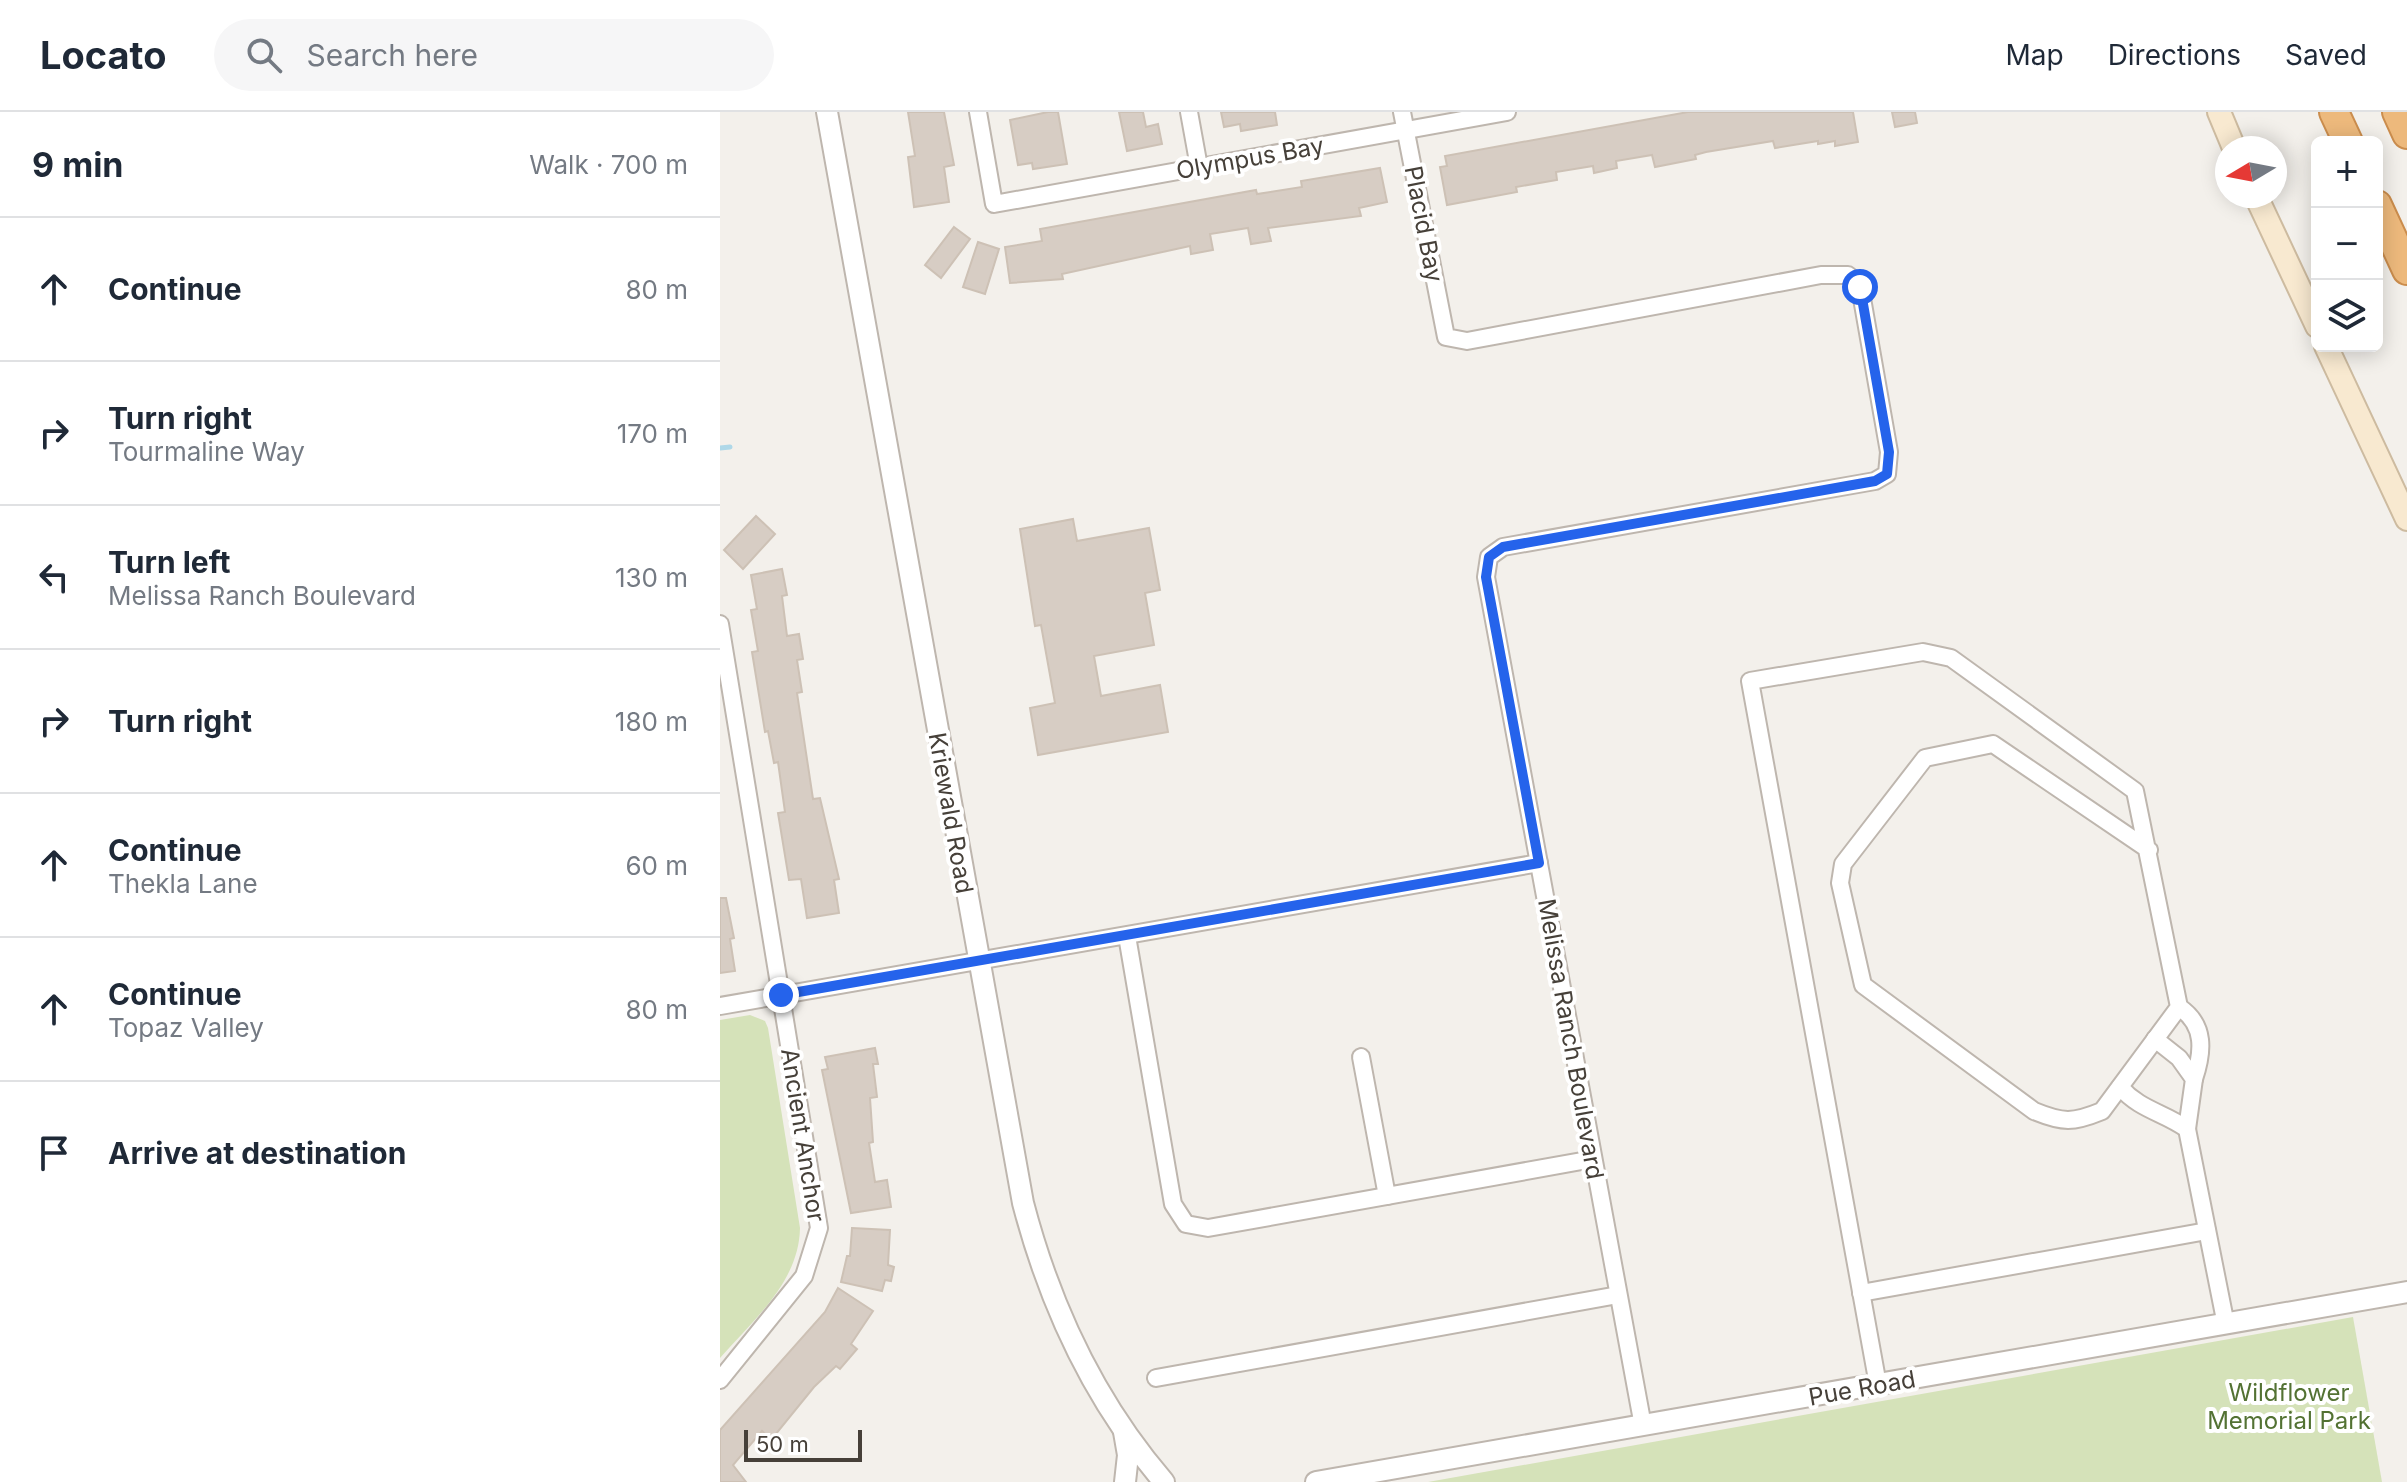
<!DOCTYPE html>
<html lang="en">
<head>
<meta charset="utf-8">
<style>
	body { margin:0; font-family:Inter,sans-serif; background:#f6f6f7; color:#1f2937 }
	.controls { position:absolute; right:24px; top:24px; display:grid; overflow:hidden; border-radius:12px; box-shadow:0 4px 20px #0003 }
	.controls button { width:72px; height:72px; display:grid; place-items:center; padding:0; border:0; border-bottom:2px solid #e0e1e3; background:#fff; color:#1f2937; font:40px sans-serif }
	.compass { position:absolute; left:1495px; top:24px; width:72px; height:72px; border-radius:50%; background:#fff; box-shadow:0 4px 20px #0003; rotate:260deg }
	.scale { position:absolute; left:24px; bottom:20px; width:118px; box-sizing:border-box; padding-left:8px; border:4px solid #464039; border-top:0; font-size:22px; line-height:28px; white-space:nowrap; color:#464039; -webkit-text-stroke:6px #fff; paint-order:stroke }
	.stop { position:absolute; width:24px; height:24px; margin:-18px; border:6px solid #2563eb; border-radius:50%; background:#fff }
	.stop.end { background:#2563eb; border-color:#fff; box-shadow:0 2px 8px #0008 }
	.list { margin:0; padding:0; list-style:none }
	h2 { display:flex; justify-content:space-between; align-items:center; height:104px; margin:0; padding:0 32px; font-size:34px }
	h2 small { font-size:26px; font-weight:400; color:#747a83 }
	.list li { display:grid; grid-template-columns:52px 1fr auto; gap:24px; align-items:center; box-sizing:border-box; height:144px; padding:0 32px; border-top:2px solid #e0e1e3 }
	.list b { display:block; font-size:30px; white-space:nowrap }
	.list p { margin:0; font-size:26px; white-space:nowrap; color:#747a83 }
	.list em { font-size:26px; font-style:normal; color:#747a83 }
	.icon { flex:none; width:44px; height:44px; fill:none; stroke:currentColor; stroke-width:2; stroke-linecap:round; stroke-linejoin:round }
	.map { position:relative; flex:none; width:1687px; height:1370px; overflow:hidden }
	header { display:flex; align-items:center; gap:48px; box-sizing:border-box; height:112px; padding:0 40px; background:#fff; border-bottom:2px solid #e0e1e3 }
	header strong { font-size:38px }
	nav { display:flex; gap:44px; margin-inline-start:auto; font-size:28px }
	.search { width:560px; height:72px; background:#f6f6f7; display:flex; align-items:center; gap:20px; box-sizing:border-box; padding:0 28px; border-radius:44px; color:#747a83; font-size:30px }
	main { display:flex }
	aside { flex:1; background:#fff }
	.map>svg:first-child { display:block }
	.green { fill:#d5e2b9 }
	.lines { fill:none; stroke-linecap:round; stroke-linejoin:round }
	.stream { stroke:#afd8e8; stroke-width:5 }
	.building { fill:#d7cdc4; stroke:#cdc1b5; stroke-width:2 }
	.minor-casing { stroke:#beb6ae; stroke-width:20 }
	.tertiary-casing { stroke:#beb6ae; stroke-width:24 }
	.secondary-casing { stroke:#cdbba0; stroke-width:26 }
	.motorway-casing { stroke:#cb8d4d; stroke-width:32 }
	.minor { stroke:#fff; stroke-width:16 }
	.tertiary { stroke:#fff; stroke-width:20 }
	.secondary { stroke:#f8e9d0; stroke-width:22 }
	.motorway { stroke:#edb97c; stroke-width:28 }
	.route { stroke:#2563eb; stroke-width:10 }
	.labels { text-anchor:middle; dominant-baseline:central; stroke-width:8; stroke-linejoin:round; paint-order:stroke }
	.street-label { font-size:24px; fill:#464039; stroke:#fff }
	.park-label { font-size:24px; fill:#537233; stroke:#fff }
</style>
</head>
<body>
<header>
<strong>Locato</strong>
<div class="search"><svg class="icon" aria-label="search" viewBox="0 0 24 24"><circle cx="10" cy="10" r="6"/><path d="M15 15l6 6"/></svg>Search here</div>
<nav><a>Map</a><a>Directions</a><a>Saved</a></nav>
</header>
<main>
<aside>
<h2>9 min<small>Walk · 700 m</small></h2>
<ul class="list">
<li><svg class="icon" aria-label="ahead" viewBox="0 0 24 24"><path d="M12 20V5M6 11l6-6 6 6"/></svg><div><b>Continue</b></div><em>80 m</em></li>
<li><svg class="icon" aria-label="right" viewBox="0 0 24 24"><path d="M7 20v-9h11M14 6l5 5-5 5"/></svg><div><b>Turn right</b><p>Tourmaline Way</p></div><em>170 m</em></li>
<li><svg class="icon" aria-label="left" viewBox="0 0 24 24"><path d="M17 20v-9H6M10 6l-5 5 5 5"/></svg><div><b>Turn left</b><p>Melissa Ranch Boulevard</p></div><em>130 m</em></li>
<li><svg class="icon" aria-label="right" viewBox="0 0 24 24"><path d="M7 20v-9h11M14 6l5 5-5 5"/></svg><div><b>Turn right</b></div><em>180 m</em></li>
<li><svg class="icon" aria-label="ahead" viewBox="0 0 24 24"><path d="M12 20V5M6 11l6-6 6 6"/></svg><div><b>Continue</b><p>Thekla Lane</p></div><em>60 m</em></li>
<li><svg class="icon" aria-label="ahead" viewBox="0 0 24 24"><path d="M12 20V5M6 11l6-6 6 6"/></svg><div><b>Continue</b><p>Topaz Valley</p></div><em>80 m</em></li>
<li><svg class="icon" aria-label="arrive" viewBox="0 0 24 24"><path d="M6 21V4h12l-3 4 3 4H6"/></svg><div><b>Arrive at destination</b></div></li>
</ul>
</aside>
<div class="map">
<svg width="1687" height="1370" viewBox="0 0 1687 1370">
	<rect width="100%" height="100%" fill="#f3f0eb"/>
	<g class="green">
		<path d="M30,903L45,909L48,916L80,1116C79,1170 34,1207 0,1246V908Z"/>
		<polygon points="1633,1205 1662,1370 708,1370"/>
	</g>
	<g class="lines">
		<polyline class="stream" points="0,336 10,335"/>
	</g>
	<g class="building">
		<polygon points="188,0 224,0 234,53 224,55 229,90 194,95 188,45 195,44"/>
		<polygon points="328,0 338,0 347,52 313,57 312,51 298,53 290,8"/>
		<polygon points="399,0 423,0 426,15 438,12 442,32 407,39"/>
		<polygon points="501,0 555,0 557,13 521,19 520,12 504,15"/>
		<polygon points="968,0 1133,0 1138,30 1115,34 1115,29 1098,32 1098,29 1055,36 1053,29 986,40 975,43 976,47 935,55 932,43 896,49 897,56 874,61 873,54 836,60 837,68 796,75 797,80 727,93 720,55 727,54 725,44"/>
		<polygon points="1172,0 1195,0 1197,11 1175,15"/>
		<polygon points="660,56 667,90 639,96 641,104 548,116 551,129 531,132 528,116 490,122 493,138 471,142 470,134 342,162 343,167 290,171 285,135 322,129 320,117 536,78 537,82 582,75 581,69"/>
		<polygon points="234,115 250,127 221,166 205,153"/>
		<polygon points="258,130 279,137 265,182 243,175"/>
		<polygon points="36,404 55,422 23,457 4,438"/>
		<polygon points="353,407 357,429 429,416 440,478 425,481 434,533 374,544 381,584 440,573 448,620 318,643 310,596 335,591 321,513 315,514 300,417"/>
		<polygon points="62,457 67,483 62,484 67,524 79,522 83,547 77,548 82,580 77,581 93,687 100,686 119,767 114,768 119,801 87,806 81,767 69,768 58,701 65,700 58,650 54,651 48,619 45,620 32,540 38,539 31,498 37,497 31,463"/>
		<polygon points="0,786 6,786 14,826 10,827 15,859 0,861"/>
		<polygon points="155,936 158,952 153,952 157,985 150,986 153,1030 149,1031 155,1070 167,1068 171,1095 131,1101 102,958 108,957 105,945"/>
		<polygon points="132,1116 170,1118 168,1153 174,1155 171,1169 165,1168 162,1179 121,1170 127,1144 130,1144"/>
		<polygon points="118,1176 153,1199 131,1232 137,1237 120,1257 116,1254 94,1275 51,1328 42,1319 13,1353 26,1370 0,1370 0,1318 105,1200"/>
	</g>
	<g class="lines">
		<defs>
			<g id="minor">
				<polyline points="258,0 274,92 787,0"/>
				<polyline points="469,0 479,55"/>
				<polyline points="682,0 726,225 747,229 1101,163 1128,163 1140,175 1169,340 1167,362 1155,369 783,435 769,445 766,465 923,1314"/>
				<polyline points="0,512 99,1116 84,1164 0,1268"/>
				<polyline points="407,824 453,1092 466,1112 488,1116 873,1047"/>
				<polyline points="0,894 819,751"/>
				<path d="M1459,895C1486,913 1483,940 1474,967"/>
				<polyline points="1435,927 1459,946 1474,967 1467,1017"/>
				<polyline points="641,945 667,1084"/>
				<path d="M1400,975C1420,998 1443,1000 1467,1017L1506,1213"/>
				<polyline points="1141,1181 1487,1119"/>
				<polyline points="436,1266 898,1183"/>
				<path d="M1158,1273L1030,569L1203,540L1231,546L1415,679L1459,895L1382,999C1353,1011 1343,1011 1314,999L1143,873L1120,771L1123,752L1205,646L1273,632L1429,738"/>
			</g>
			<g id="tertiary">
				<path d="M107,0L303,1091C330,1194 374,1289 444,1370"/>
				<polyline points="404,1320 408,1343 405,1370"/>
				<polyline points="596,1370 1687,1180"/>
			</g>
			<g id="secondary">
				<polyline points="1499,0 1514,36"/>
				<polyline points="1536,84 1597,214"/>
				<polyline points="1606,234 1687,407"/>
			</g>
			<g id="motorway">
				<polyline points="1614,0 1628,30"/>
				<polyline points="1677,0 1687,22"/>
				<polyline points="1657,93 1687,158"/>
			</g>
		</defs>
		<use href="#minor" class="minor-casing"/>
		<use href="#tertiary" class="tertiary-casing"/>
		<use href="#secondary" class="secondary-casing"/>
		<use href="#motorway" class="motorway-casing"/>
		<use href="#minor" class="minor"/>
		<use href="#tertiary" class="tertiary"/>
		<use href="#secondary" class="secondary"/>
		<use href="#motorway" class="motorway"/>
	</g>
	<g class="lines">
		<polyline class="route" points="61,883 819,751 766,465 769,445 783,435 1155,369 1167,362 1169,340 1140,175"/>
	</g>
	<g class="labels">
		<g class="street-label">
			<text transform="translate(530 46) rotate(-10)">Olympus Bay</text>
			<text transform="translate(704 112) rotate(79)">Placid Bay</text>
			<text transform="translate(231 701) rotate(80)">Kriewald Road</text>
			<text transform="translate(851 927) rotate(80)">Melissa Ranch Boulevard</text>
			<text transform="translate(83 1023) rotate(81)">Ancient Anchor</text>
			<text transform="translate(1142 1276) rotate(-10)">Pue Road</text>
		</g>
		<g class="park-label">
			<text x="1569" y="1280">Wildflower<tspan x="1569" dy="28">Memorial Park</tspan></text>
		</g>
	</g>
</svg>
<div class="controls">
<button>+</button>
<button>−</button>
<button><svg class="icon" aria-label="layers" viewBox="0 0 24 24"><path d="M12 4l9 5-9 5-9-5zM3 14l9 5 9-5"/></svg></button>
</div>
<svg class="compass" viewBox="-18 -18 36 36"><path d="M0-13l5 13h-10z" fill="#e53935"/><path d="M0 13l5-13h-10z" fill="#747a83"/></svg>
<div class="scale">50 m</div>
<div class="stop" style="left:1140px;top:175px"></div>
<div class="stop end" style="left:61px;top:883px"></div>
</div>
</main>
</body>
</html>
